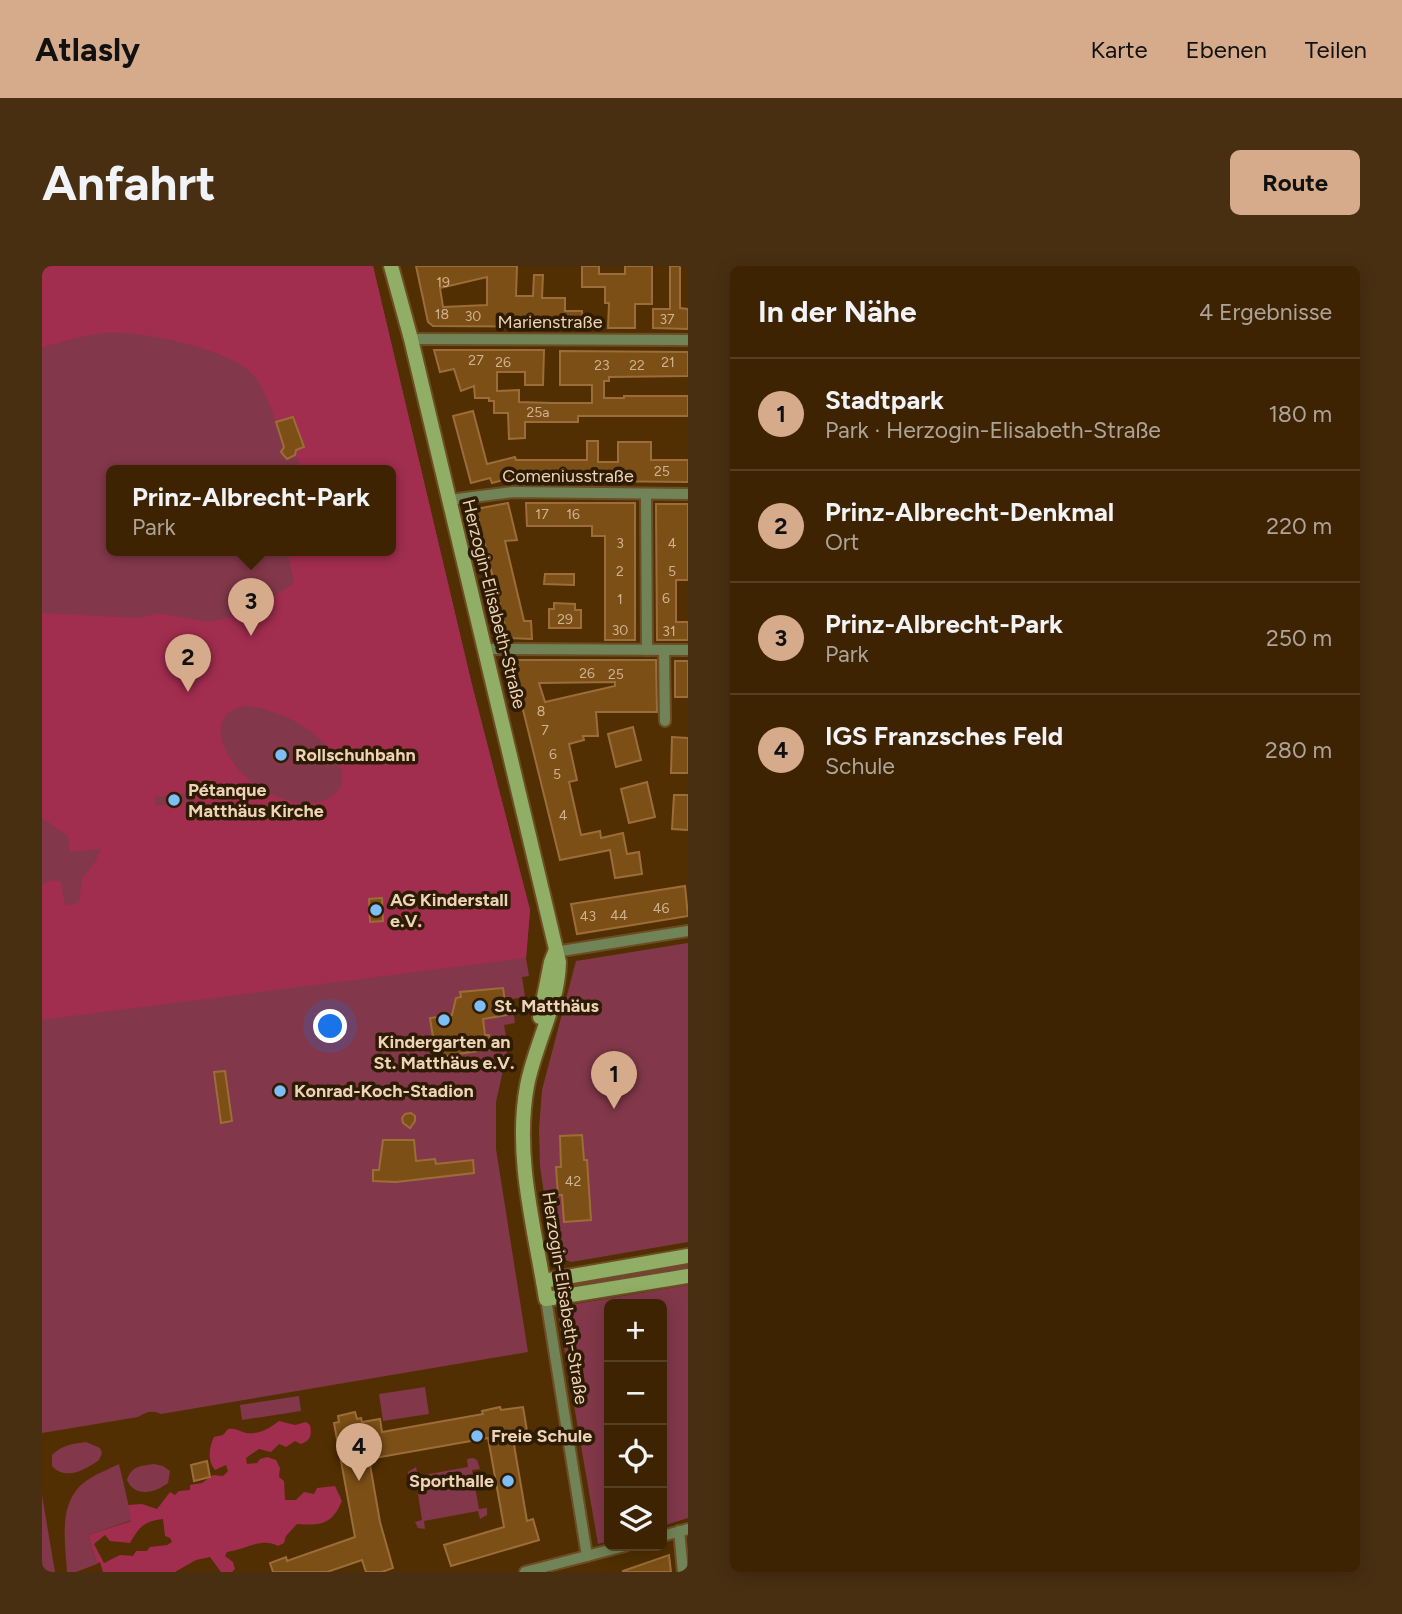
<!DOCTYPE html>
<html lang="de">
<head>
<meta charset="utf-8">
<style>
	body { margin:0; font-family:Figtree,sans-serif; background:#482f11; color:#f1f3f6 }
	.controls { position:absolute; right:21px; bottom:21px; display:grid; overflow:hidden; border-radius:10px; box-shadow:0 4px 18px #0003 }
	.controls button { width:63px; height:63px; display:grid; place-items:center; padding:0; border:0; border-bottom:2px solid #564024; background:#3d2302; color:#f1f3f6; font:35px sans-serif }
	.you { position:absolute; left:289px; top:761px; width:24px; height:24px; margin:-18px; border:5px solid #fff; border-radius:50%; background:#1a73e8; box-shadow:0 0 0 10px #1a73e833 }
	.badge { display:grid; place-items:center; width:46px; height:46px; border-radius:50%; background:#d6ab8b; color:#111; font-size:23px; font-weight:700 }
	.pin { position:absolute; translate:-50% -58px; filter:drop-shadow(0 2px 4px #0008) }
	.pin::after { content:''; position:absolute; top:37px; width:24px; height:21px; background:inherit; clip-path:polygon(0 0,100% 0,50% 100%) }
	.popup { position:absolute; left:64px; top:199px; width:290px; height:91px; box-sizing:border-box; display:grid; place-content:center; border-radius:10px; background:#3d2302; filter:drop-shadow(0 2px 5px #0005); font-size:23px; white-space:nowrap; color:#ada499 }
	.popup b { font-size:26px; color:#f1f3f6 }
	.popup::after { content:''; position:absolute; left:50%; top:100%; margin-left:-14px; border:14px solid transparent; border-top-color:#3d2302 }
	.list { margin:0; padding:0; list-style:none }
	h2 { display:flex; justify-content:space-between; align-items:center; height:91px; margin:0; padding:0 28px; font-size:30px }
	h2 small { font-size:23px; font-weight:400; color:#ada499 }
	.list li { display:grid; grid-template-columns:46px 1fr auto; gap:21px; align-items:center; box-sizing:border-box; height:112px; padding:0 28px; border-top:2px solid #564024 }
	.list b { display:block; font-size:26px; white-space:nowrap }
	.list p { margin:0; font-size:23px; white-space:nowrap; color:#ada499 }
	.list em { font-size:23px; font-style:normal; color:#ada499 }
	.icon { flex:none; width:38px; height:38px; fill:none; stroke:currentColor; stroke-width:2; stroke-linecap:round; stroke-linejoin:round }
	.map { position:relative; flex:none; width:646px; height:1306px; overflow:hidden; border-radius:10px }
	header { display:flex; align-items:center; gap:42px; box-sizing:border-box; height:98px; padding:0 35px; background:#d6ab8b; color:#111 }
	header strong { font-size:33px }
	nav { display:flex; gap:38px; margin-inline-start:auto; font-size:24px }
	.intro { display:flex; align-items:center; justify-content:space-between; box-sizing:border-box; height:168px; padding:0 42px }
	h1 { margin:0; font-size:49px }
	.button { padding:18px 32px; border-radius:10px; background:#d6ab8b; color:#111; font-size:24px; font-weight:700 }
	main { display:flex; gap:42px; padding:0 42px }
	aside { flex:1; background:#3d2302; border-radius:10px; box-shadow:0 4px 18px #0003 }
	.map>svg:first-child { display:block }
	.green { fill:#82384a; fill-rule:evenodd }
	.forest { fill:#a12d4f; fill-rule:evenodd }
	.building { fill:#7c4f16; stroke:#9c6d38; stroke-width:2; fill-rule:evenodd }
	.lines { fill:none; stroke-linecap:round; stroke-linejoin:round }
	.street-casing { stroke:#6d4d23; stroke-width:14 }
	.secondary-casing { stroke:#6d4d23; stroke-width:18 }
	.street { stroke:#718457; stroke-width:10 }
	.secondary { stroke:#90ae65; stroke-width:14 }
	.poi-dot { fill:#7dbef9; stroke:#2e1b04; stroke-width:2.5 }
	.labels { text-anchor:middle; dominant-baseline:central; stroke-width:7; stroke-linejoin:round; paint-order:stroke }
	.number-label { font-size:14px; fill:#d1b290 }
	.street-label { font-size:18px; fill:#edd3b8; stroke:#2e1b04 }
	.poi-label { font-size:18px; font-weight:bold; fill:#edd3b8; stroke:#2e1b04; text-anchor:start }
</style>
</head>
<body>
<header>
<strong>Atlasly</strong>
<nav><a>Karte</a><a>Ebenen</a><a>Teilen</a></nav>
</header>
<div class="intro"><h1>Anfahrt</h1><a class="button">Route</a></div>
<main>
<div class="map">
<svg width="646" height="1306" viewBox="0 0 646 1306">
	<rect width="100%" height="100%" fill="#512f02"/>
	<g class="green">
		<path d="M0,0H331L430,419L488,644L484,692L487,710L480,711L483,731L470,733L473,757L462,759L466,782L454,836V883L486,1086L119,1148C110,1144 104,1146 96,1151L0,1167ZM69,204H349V284H69Z"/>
		<polygon points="646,677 646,976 529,996 516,991 510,983 498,900 497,863 500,824 534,695"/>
		<polygon points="646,996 646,1005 521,1026 519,1017"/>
		<polygon points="646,1019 646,1252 620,1260 620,1038 567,1038 567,1275 556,1278 515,1041"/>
		<polygon points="383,1121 387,1148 341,1155 337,1128"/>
		<polygon points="257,1130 259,1145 200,1154 198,1139"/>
		<path d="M44,1176L58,1182L60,1187L57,1194C43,1204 24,1215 10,1200V1189C20,1179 30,1178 44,1176Z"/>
		<polygon points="431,1192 435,1194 438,1203 430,1204 437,1243 445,1242 445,1249 438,1253 436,1245 382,1255 383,1263 376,1262 373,1256 380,1254 374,1215 366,1215 366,1206 374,1201 376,1210 426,1201 425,1193"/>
		<path d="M77,1198L90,1254L46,1269L55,1298L34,1306H25C23,1274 15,1233 47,1213C56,1207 67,1203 77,1198Z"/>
		<path d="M112,1198L121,1200L128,1205L126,1217C113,1227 93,1232 85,1214C89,1200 99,1200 112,1198Z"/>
		<polygon points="0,1229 13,1306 0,1306"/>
	</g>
	<g class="forest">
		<path d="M0,0H331L430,419L488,644L484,692L0,754V619L9,614L19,616L23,639L37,637L40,613L53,596L59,583L28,586L26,570L0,552V347L97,352L117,347L166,356L194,350L222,337L252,317L245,284H349V204H259L254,190L245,193L239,186L242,181C235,160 226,129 214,112C192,83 98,64 63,67C42,69 20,76 0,81ZM204,440C235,443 273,462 291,488C317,524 283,544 249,535C234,531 218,524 206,513C184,494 158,448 204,440ZM150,527L151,536L113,540V531Z"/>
		<path d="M237,1155L253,1159L264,1156L268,1159C270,1169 269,1174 259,1178L253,1175L244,1181L237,1178L229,1186L217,1183L204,1192L205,1198L215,1197L218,1193L225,1191L234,1194L238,1202L237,1211L242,1215L243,1234H254L262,1226L272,1228L275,1222L293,1220L300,1235C290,1258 280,1260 255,1258L244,1270L242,1277L236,1280C219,1271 203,1284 185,1286L183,1290L191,1296L193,1303L190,1306H179L168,1291L154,1294L133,1306H61L58,1296L55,1298L46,1269L89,1255L86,1239L100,1238L115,1243L128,1226L133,1229L137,1225L148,1224V1219L160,1217L171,1209L181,1210L186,1205L184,1199L173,1204C165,1195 167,1181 172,1171L181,1169L186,1163C195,1162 196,1165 204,1167C216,1169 228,1162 237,1155ZM121,1253L123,1270L128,1272L130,1276L125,1279L108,1281L105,1285H94L91,1290L78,1289L62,1297L52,1278L63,1269L68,1275L88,1277C97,1262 101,1255 121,1253Z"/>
	</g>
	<g class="building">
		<path d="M374,0H475L474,30H491L492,9H501L500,32H523V45H540L541,61L391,60L386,56ZM445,11V39L401,41L398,22Z"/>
		<polygon points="540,0 557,0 557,8 583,8 583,0 610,0 610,38 593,38 593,62 566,62 567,37 563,37 563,21 540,21"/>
		<polygon points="628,0 638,0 638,42 646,43 646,63 611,62 611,43 628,43"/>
		<polygon points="392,84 502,84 501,119 483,119 483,106 455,106 455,125 477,124 477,136 510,137 550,137 550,119 518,119 518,85 646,86 646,110 567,111 567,115 562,115 562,132 582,132 582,130 646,130 646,150 536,150 536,156 483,156 483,172 467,173 466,147 452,147 452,135 447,135 447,132 433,132 432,120 419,125 412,103 398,106"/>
		<polygon points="431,145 445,198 473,191 474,194 545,194 545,175 556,175 556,196 576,196 576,176 609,176 609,194 646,194 646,216 545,215 545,211 488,211 488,207 450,217 448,212 429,217 411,150"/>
		<polygon points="251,151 262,181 254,184 253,189 245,193 239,186 242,181 234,156"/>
		<polygon points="466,237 475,274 463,275 482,355 489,355 490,373 466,372 434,243"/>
		<polygon points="484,237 593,237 593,374 563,374 563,270 550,270 550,260 485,260"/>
		<polygon points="614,238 646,238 646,314 634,314 634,356 646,356 646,374 615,374"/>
		<polygon points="503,308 532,308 532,319 502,318"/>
		<polygon points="512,337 533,338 533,344 539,344 539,362 507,362 507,343 512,343"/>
		<path d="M474,394H614L615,446H554L556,470H541L542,474L527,478L535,514L527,516L539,569L558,565L559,572L581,567L585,588L597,586L600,608L573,612L568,584L518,594L470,399ZM573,416V420L503,436L497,417Z"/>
		<rect x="633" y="395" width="13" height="36"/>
		<polygon points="591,461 599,494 574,501 566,468"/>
		<polygon points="630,471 646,472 646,507 629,507"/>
		<polygon points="605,516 613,551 587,557 579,523"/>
		<polygon points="632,529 646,529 646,564 630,563"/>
		<polygon points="643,620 646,650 535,668 529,638"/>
		<polygon points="340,632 341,655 328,656 327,633"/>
		<polygon points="461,722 465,749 441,753 443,769 447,769 449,783 397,791 395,776 392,777 388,752 410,749 414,732 419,731 418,726"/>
		<polygon points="183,805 190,855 179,857 172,806"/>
		<polygon points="369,847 373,850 373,855 368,862 361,857 360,852 363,848"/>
		<polygon points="540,869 542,894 545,894 549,954 522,956 520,929 516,929 514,901 519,901 518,870"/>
		<polygon points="341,874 372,874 374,895 393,893 394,898 431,894 432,907 354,916 331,915 331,904 337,904"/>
		<polygon points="458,1141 459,1144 481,1141 485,1165 470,1167 485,1255 491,1253 497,1274 409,1300 402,1279 462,1261 446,1172 327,1193 338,1256 351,1302 340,1306 324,1306 320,1294 285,1306 231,1306 228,1297 244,1291 245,1295 313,1271 292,1157 297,1156 296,1150 313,1146 315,1153 319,1152 320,1156 338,1153 340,1166 441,1148 440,1145"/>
		<polygon points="165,1195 168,1211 152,1215 149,1199"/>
		<polygon points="627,1289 629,1306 581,1306 581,1305"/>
	</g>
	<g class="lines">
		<defs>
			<g id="street">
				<polyline points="369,73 646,74"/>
				<polyline points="604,228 605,384"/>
				<polyline points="407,234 471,226 646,228"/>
				<polyline points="443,383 646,384"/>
				<polyline points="622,384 623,455"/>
				<polyline points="513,686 646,665"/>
				<polyline points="504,1033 545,1290"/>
				<polyline points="637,1265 641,1306"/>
				<polyline points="620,1270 646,1263"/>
				<polyline points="483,1306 583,1280"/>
			</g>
			<g id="secondary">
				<path d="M349,0L369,73L517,696C516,740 493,778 485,820C472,890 493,964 504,1033L646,1010"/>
				<polyline points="498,751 509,696 513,686"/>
				<polyline points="501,1015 646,990"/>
			</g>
		</defs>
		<use href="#street" class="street-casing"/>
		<use href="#secondary" class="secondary-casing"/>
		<use href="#street" class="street"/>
		<use href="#secondary" class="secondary"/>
	</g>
	<g class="poi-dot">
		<circle cx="239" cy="489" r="7"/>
		<circle cx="132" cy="534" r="7"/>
		<circle cx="334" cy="644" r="7"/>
		<circle cx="438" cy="740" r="7"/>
		<circle cx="402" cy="754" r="7"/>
		<circle cx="238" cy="825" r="7"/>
		<circle cx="435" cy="1170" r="7"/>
		<circle cx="466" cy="1215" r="7"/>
	</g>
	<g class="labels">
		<g class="number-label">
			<text x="401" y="16">19</text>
			<text x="400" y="48">18</text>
			<text x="431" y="50">30</text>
			<text x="625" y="53">37</text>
			<text x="434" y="94">27</text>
			<text x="461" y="96">26</text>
			<text x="626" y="96">21</text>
			<text x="560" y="99">23</text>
			<text x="595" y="99">22</text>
			<text x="496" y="146">25a</text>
			<text x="620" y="205">25</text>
			<text x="500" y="248">17</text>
			<text x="531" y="248">16</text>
			<text x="578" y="277">3</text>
			<text x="630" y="277">4</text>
			<text x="578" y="305">2</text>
			<text x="630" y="305">5</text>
			<text x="624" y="332">6</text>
			<text x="578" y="333">1</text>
			<text x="523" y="353">29</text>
			<text x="578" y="364">30</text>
			<text x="627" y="365">31</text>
			<text x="545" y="407">26</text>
			<text x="574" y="408">25</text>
			<text x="499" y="445">8</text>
			<text x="503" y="464">7</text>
			<text x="511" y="488">6</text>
			<text x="515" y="508">5</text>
			<text x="521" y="549">4</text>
			<text x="619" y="642">46</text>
			<text x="577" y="649">44</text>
			<text x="546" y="650">43</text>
			<text x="531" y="915">42</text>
		</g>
		<g class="street-label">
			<text x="508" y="56">Marienstraße</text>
			<text x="526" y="210">Comeniusstraße</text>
			<text transform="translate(452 338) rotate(76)">Herzogin-Elisabeth-Straße</text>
			<text transform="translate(523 1032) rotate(81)">Herzogin-Elisabeth-Straße</text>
		</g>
		<g class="poi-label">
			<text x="253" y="489">Rollschuhbahn</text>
			<text x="146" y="524">Pétanque<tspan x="146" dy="21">Matthäus Kirche</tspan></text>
			<text x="348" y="634">AG Kinderstall<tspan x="348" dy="21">e.V.</tspan></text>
			<text x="452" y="740">St. Matthäus</text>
			<text x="402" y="776" text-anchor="middle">Kindergarten an<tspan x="402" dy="21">St. Matthäus e.V.</tspan></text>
			<text x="252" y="825">Konrad-Koch-Stadion</text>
			<text x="449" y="1170">Freie Schule</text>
			<text x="452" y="1215" text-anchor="end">Sporthalle</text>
		</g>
	</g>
</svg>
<div class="controls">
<button>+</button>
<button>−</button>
<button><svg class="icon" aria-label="locate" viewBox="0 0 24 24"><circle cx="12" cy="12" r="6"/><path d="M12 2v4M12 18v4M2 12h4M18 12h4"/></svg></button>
<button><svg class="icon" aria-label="layers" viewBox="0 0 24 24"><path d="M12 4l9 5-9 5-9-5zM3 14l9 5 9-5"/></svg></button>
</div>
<div class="you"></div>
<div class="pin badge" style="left:572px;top:843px">1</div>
<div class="pin badge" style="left:146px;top:426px">2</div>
<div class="pin badge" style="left:209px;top:370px">3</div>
<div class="popup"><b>Prinz-Albrecht-Park</b>Park</div>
<div class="pin badge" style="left:317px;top:1215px">4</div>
</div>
<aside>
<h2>In der Nähe<small>4 Ergebnisse</small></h2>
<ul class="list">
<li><span class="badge">1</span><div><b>Stadtpark</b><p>Park · Herzogin-Elisabeth-Straße</p></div><em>180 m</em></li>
<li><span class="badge">2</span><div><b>Prinz-Albrecht-Denkmal</b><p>Ort</p></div><em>220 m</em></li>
<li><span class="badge">3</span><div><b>Prinz-Albrecht-Park</b><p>Park</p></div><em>250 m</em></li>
<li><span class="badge">4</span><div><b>IGS Franzsches Feld</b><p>Schule</p></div><em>280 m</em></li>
</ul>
</aside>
</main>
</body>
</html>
